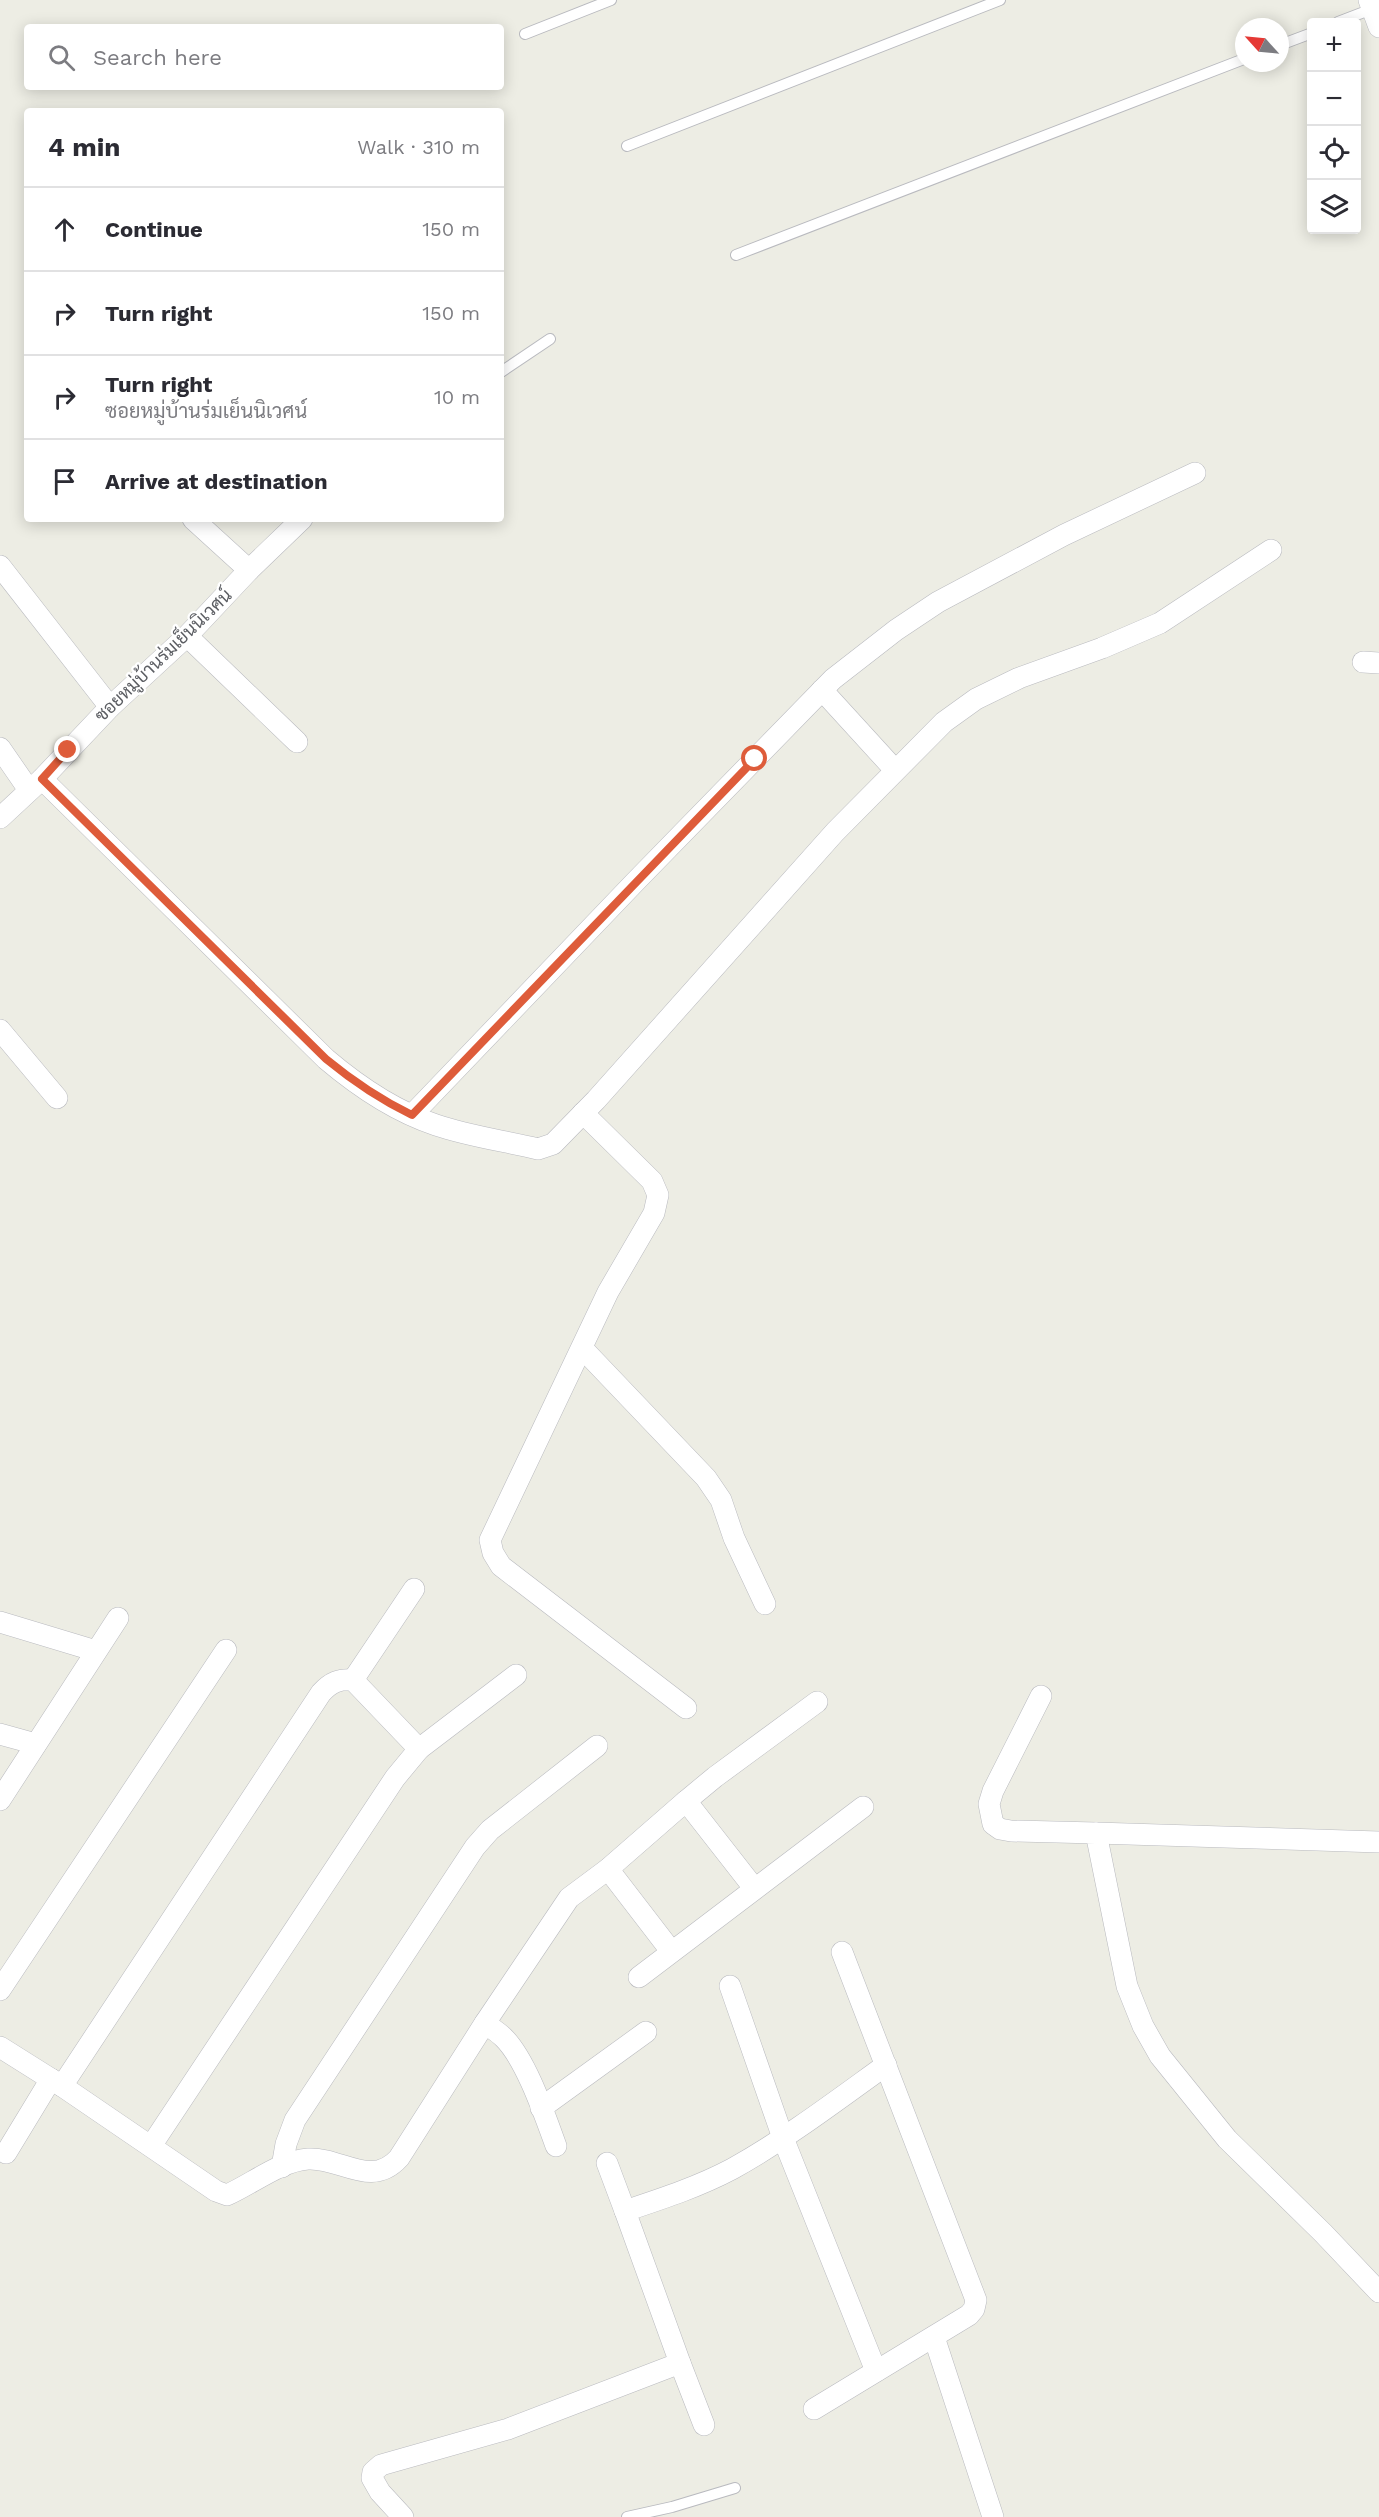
<!DOCTYPE html>
<html lang="en">
<head>
<meta charset="utf-8">
<style>
	body { margin:0; font-family:"Work Sans",Sarabun,sans-serif; background:#f7f7f7; color:#2b2b33 }
	.controls { position:absolute; right:18px; top:18px; display:grid; overflow:hidden; border-radius:6px; box-shadow:0 3px 15px #0003 }
	.controls button { width:54px; height:54px; display:grid; place-items:center; padding:0; border:0; border-bottom:2px solid #e1e1e2; background:#fff; color:#2b2b33; font:30px sans-serif }
	.compass { position:absolute; left:1235px; top:18px; width:54px; height:54px; border-radius:50%; background:#fff; box-shadow:0 3px 15px #0003; rotate:297deg }
	.stop { position:absolute; width:18px; height:18px; margin:-14px; border:4px solid #de5c3a; border-radius:50%; background:#fff }
	.stop.end { background:#de5c3a; border-color:#fff; box-shadow:0 2px 6px #0008 }
	.list { margin:0; padding:0; list-style:none }
	h2 { display:flex; justify-content:space-between; align-items:center; height:78px; margin:0; padding:0 24px; font-size:26px }
	h2 small { font-size:20px; font-weight:400; color:#7c7c81 }
	.list li { display:grid; grid-template-columns:39px 1fr auto; gap:18px; align-items:center; box-sizing:border-box; height:84px; padding:0 24px; border-top:2px solid #e1e1e2 }
	.list b { display:block; font-size:22px; white-space:nowrap }
	.list p { margin:0; font-size:20px; white-space:nowrap; color:#7c7c81 }
	.list em { font-size:20px; font-style:normal; color:#7c7c81 }
	.icon { flex:none; width:33px; height:33px; fill:none; stroke:currentColor; stroke-width:2; stroke-linecap:round; stroke-linejoin:round }
	.map { position:relative; flex:none; width:1379px; height:2517px; overflow:hidden }
	.search { position:absolute; background:#fff; box-shadow:0 3px 15px #0003; left:24px; top:24px; width:480px; height:66px; display:flex; align-items:center; gap:15px; box-sizing:border-box; padding:0 21px; border-radius:6px; color:#7c7c81; font-size:22px }
	.panel { position:absolute; background:#fff; box-shadow:0 3px 15px #0003; left:24px; top:108px; width:480px; height:414px; border-radius:6px }
	.map>svg:first-child { display:block }
	.lines { fill:none; stroke-linecap:round; stroke-linejoin:round }
	.lane-casing { stroke:#b9babf; stroke-width:12 }
	.street-casing { stroke:#b9babf; stroke-width:22 }
	.lane { stroke:#fff; stroke-width:10 }
	.street { stroke:#fff; stroke-width:21 }
	.route { stroke:#de5c3a; stroke-width:8 }
	.labels { text-anchor:middle; dominant-baseline:central; stroke-width:4.5; stroke-linejoin:round; paint-order:stroke }
	.street-label { font-size:18px; fill:#5c5e63; stroke:#fff }
</style>
</head>
<body>
<div class="map">
<svg width="1379" height="2517" viewBox="0 0 1379 2517">
	<rect width="100%" height="100%" fill="#edede4"/>
	<g class="lines">
		<defs>
			<g id="lane">
				<polyline points="1338,22 1372,9"/>
				<polyline points="525,34 611,0"/>
				<polyline points="1280,45 1312,33"/>
				<polyline points="627,146 1000,0"/>
				<polyline points="736,255 1244,59"/>
				<polyline points="501,372 550,339"/>
				<polyline points="627,2517 672,2507 735,2488"/>
			</g>
			<g id="street">
				<polyline points="1369,0 1379,27"/>
				<polyline points="193,519 249,570"/>
				<polyline points="0,566 110,707"/>
				<polyline points="187,636 297,742"/>
				<polyline points="1363,662 1379,663"/>
				<polyline points="822,690 895,770"/>
				<polyline points="0,748 29,790"/>
				<path d="M42,779L326,1059C359,1087 394,1111 436,1125C468,1136 505,1141 538,1149L553,1144L596,1100L835,832L944,722L976,699L1019,678L1102,648L1160,623L1271,550"/>
				<polyline points="0,818 42,779 110,707 187,636 249,570 302,519"/>
				<polyline points="0,1030 57,1098"/>
				<polyline points="583,1113 652,1181 658,1195 654,1213 608,1292 490,1540 493,1553 501,1566 686,1708"/>
				<polyline points="412,1115 635,882 833,679 896,630 938,602 1064,535 1195,473"/>
				<polyline points="583,1349 706,1478 721,1500 734,1538 765,1604"/>
				<polyline points="0,1622 96,1651"/>
				<polyline points="353,1680 414,1589"/>
				<polyline points="1041,1696 993,1791 989,1804 993,1824 1000,1829 1011,1831 1096,1833 1127,1986 1143,2026 1160,2056 1227,2139 1323,2233 1379,2292"/>
				<polyline points="0,1734 36,1744"/>
				<polyline points="419,1749 516,1675"/>
				<polyline points="0,1800 118,1618"/>
				<polyline points="686,1801 715,1777 817,1702"/>
				<polyline points="1096,1833 1379,1842"/>
				<polyline points="608,1869 671,1951"/>
				<polyline points="639,1977 863,1807"/>
				<polyline points="730,1986 783,2138 876,2371"/>
				<polyline points="0,1990 226,1650"/>
				<polyline points="485,2023 569,1898 608,1869 686,1801 754,1888"/>
				<path d="M0,2047L62,2086L216,2191L227,2195C252,2184 280,2161 308,2159C341,2157 371,2189 399,2158L485,2023C491,2028 498,2032 503,2037C526,2059 545,2116 556,2146"/>
				<path d="M62,2086L321,1693C331,1682 339,1679 353,1680L419,1749L395,1778L151,2146"/>
				<polyline points="541,2108 646,2032"/>
				<polyline points="6,2153 51,2079"/>
				<polyline points="607,2163 625,2211"/>
				<polyline points="282,2167 286,2144 295,2120 475,1847 490,1830 597,1746"/>
				<polyline points="934,2337 993,2517"/>
				<polyline points="680,2363 704,2425"/>
				<polyline points="814,2409 969,2315 974,2309 976,2300 842,1952"/>
				<path d="M403,2517L380,2492L372,2478L373,2472L381,2465L508,2429L680,2363L625,2211C661,2199 698,2187 732,2169C786,2139 836,2101 886,2065"/>
			</g>
		</defs>
		<use href="#lane" class="lane-casing"/>
		<use href="#street" class="street-casing"/>
		<use href="#lane" class="lane"/>
		<use href="#street" class="street"/>
	</g>
	<g class="lines">
		<path class="route" d="M68,750L42,779L326,1059C354,1082 381,1100 412,1115L755,759"/>
	</g>
	<g class="labels">
		<g class="street-label">
			<text transform="translate(163 655) rotate(-44)">ซอยหมู่บ้านร่มเย็นนิเวศน์</text>
		</g>
	</g>
</svg>
<div class="controls">
<button>+</button>
<button>−</button>
<button><svg class="icon" aria-label="locate" viewBox="0 0 24 24"><circle cx="12" cy="12" r="6"/><path d="M12 2v4M12 18v4M2 12h4M18 12h4"/></svg></button>
<button><svg class="icon" aria-label="layers" viewBox="0 0 24 24"><path d="M12 4l9 5-9 5-9-5zM3 14l9 5 9-5"/></svg></button>
</div>
<svg class="compass" viewBox="-18 -18 36 36"><path d="M0-13l5 13h-10z" fill="#e53935"/><path d="M0 13l5-13h-10z" fill="#7c7c81"/></svg>
<div class="stop" style="left:755px;top:759px"></div>
<div class="stop end" style="left:68px;top:750px"></div>
<div class="search"><svg class="icon" aria-label="search" viewBox="0 0 24 24"><circle cx="10" cy="10" r="6"/><path d="M15 15l6 6"/></svg>Search here</div>
<section class="panel">
<h2>4 min<small>Walk · 310 m</small></h2>
<ul class="list">
<li><svg class="icon" aria-label="ahead" viewBox="0 0 24 24"><path d="M12 20V5M6 11l6-6 6 6"/></svg><div><b>Continue</b></div><em>150 m</em></li>
<li><svg class="icon" aria-label="right" viewBox="0 0 24 24"><path d="M7 20v-9h11M14 6l5 5-5 5"/></svg><div><b>Turn right</b></div><em>150 m</em></li>
<li><svg class="icon" aria-label="right" viewBox="0 0 24 24"><path d="M7 20v-9h11M14 6l5 5-5 5"/></svg><div><b>Turn right</b><p>ซอยหมู่บ้านร่มเย็นนิเวศน์</p></div><em>10 m</em></li>
<li><svg class="icon" aria-label="arrive" viewBox="0 0 24 24"><path d="M6 21V4h12l-3 4 3 4H6"/></svg><div><b>Arrive at destination</b></div></li>
</ul>
</section>
</div>
</body>
</html>
